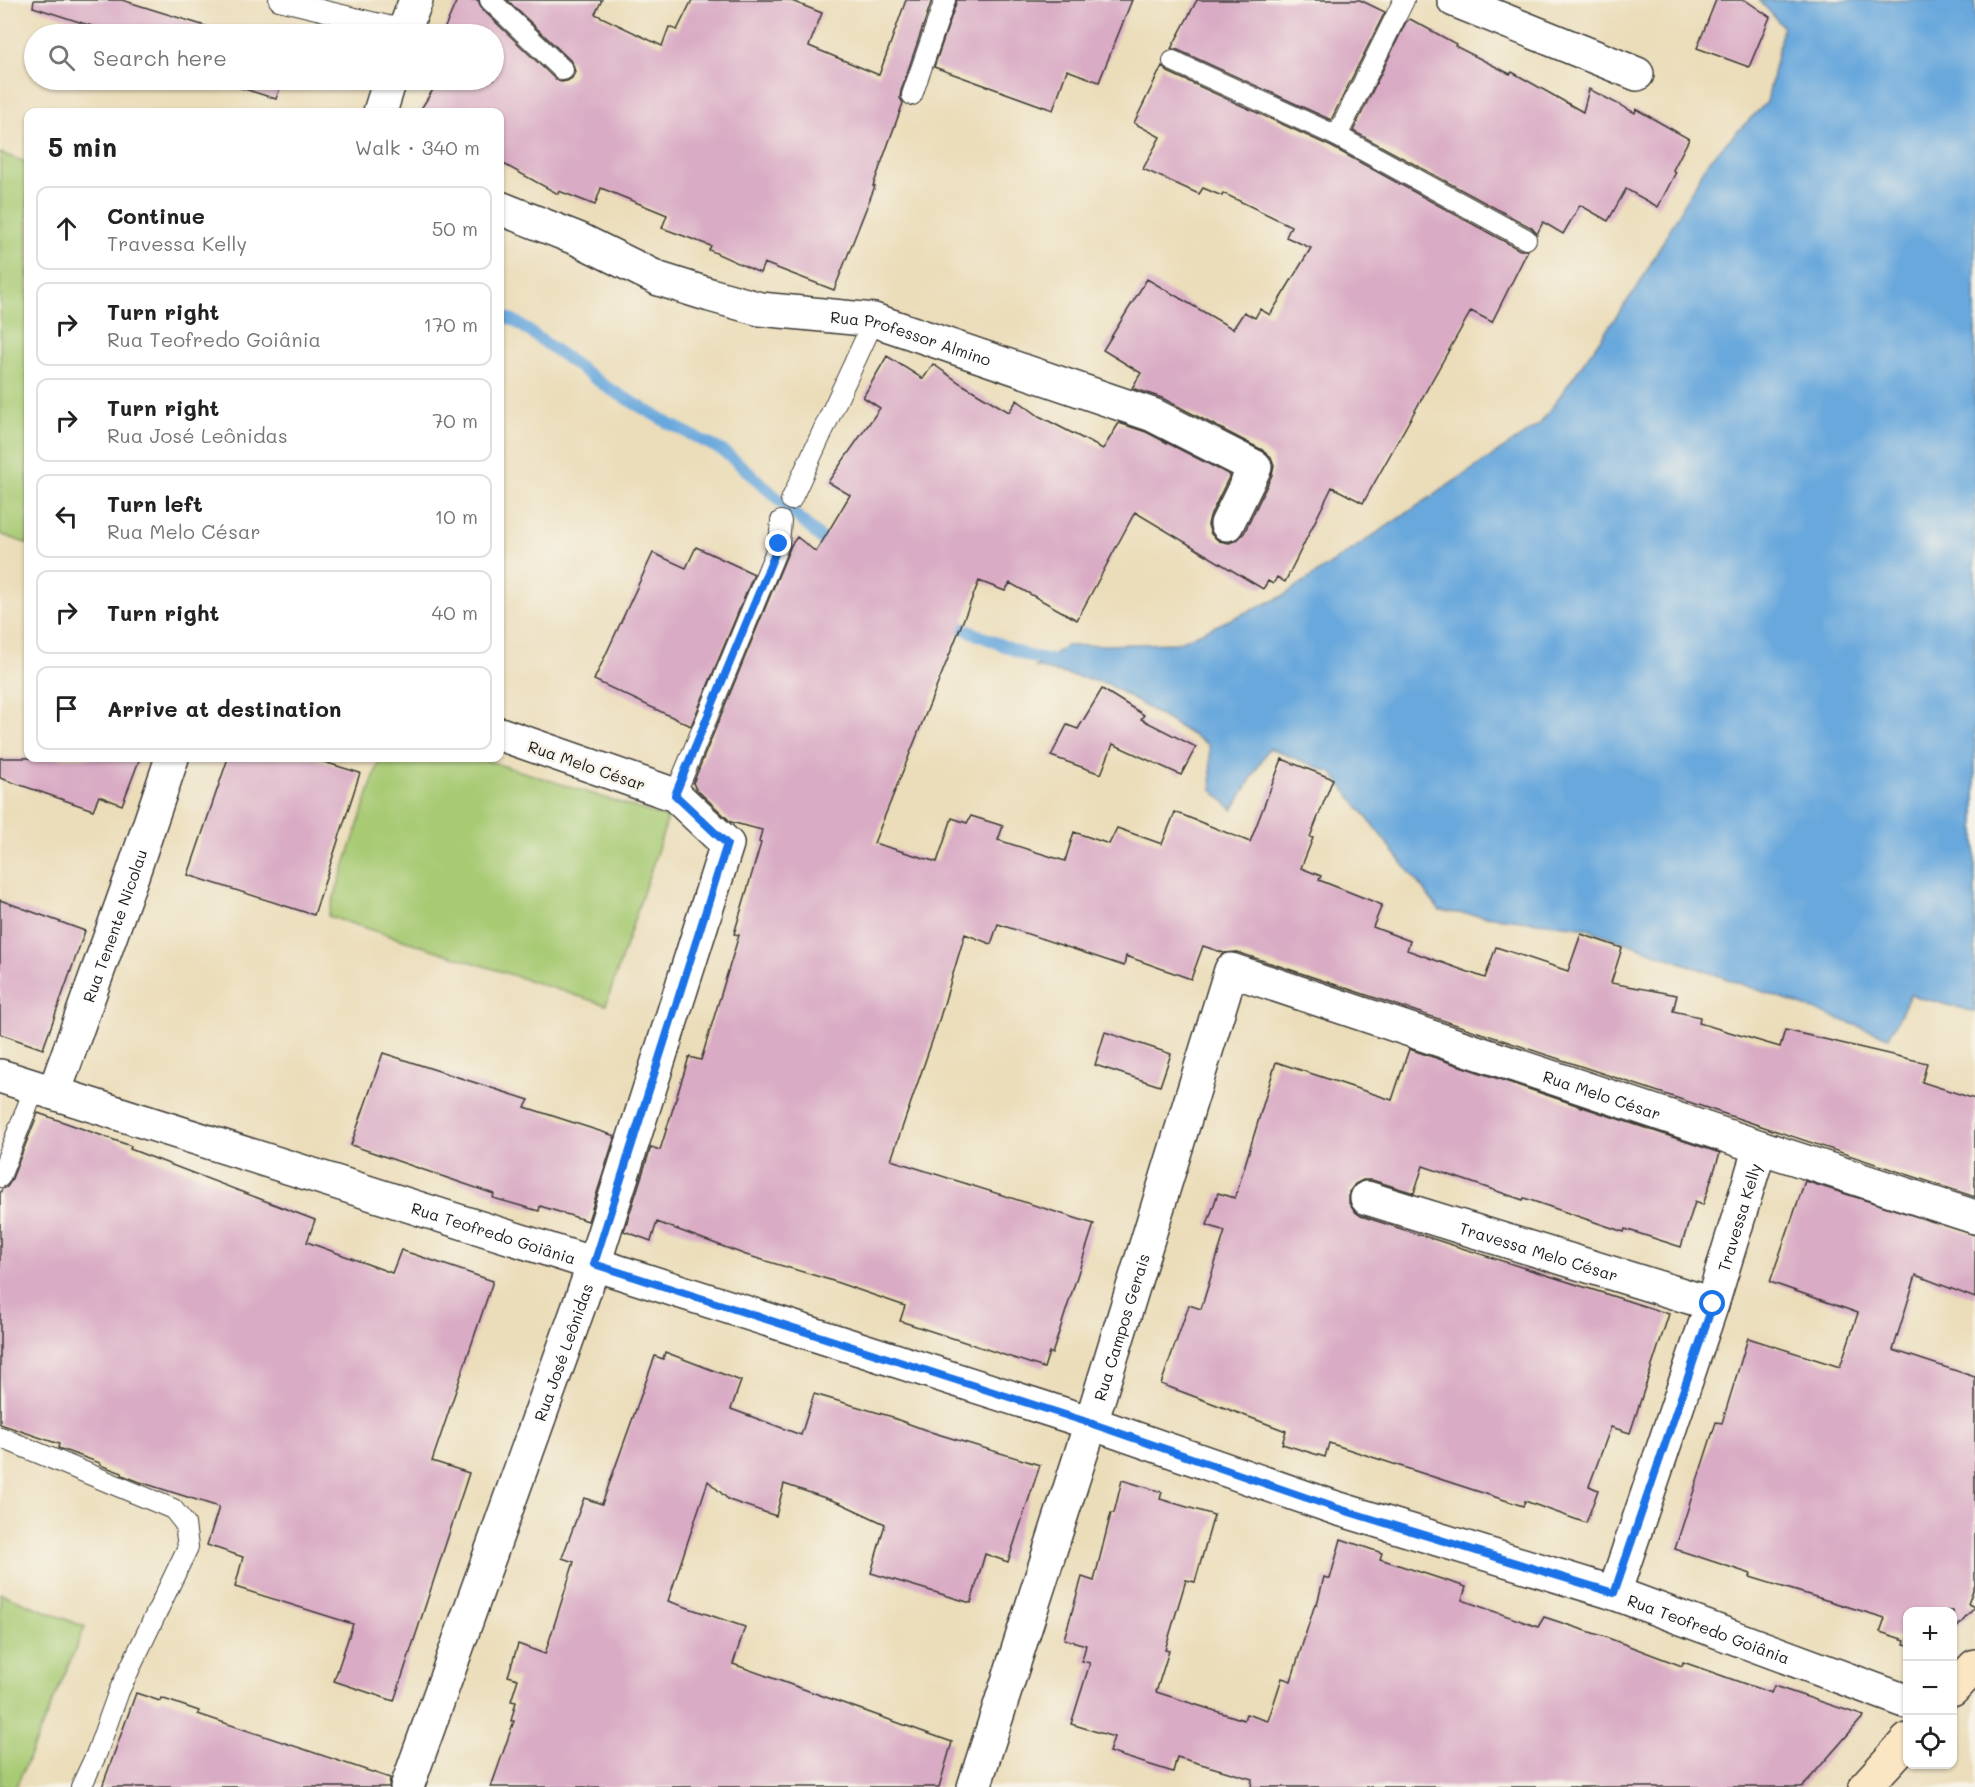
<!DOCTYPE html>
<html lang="en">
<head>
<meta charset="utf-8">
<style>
	body { margin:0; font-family:Mali,sans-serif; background:#f2f2f2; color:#222 }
	.controls { position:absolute; right:18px; bottom:18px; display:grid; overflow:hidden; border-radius:12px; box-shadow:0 2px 4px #0004 }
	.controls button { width:54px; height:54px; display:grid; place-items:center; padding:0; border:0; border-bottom:2px solid #e0e0e0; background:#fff; color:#222; font:30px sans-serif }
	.stop { position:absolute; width:18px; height:18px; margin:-14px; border:4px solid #1a73e8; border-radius:50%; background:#fff }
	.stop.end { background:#1a73e8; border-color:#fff; box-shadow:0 2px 6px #0008 }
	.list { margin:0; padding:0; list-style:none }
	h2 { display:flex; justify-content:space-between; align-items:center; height:78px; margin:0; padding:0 24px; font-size:26px }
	h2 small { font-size:20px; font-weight:400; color:#767676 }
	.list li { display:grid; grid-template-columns:39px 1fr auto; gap:18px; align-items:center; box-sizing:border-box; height:84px; margin:0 12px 12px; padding:0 12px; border:2px solid #e0e0e0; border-radius:12px }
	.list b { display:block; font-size:22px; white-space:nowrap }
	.list p { margin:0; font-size:20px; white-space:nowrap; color:#767676 }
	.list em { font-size:20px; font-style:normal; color:#767676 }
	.icon { flex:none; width:33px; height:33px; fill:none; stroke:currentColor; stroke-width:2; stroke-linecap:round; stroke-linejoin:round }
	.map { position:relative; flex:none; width:1975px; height:1787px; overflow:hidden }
	.search { position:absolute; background:#fff; box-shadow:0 2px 4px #0004; left:24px; top:24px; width:480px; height:66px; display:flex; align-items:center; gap:15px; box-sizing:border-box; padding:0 21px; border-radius:33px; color:#767676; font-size:22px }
	.panel { position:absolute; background:#fff; box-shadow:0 2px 4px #0004; left:24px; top:108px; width:480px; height:654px; border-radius:12px }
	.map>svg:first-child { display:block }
	.green { fill:#a8ca73; stroke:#627348; stroke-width:1.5 }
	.water { fill:#69a8dc; stroke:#42627c; stroke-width:1.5 }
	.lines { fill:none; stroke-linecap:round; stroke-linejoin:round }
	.stream { stroke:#69a8dc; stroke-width:12 }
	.building { fill:#d9abc4 }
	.lane-casing { stroke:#3b3934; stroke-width:22 }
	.street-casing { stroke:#3b3934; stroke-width:36 }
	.secondary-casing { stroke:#3b3934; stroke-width:36 }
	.lane { stroke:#fff; stroke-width:20 }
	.street { stroke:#fff; stroke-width:33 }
	.secondary { stroke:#fbe6c4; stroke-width:33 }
	.route { stroke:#1a73e8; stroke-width:8 }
	.labels { text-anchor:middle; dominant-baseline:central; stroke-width:5; stroke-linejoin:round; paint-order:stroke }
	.street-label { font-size:16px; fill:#1c1c1c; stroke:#f7f3e8 }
</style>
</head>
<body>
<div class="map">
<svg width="1975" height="1787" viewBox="0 0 1975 1787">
	<rect width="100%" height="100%" fill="#f7f3e8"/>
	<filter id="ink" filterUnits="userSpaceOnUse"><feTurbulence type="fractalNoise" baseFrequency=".0167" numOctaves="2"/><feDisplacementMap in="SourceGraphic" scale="12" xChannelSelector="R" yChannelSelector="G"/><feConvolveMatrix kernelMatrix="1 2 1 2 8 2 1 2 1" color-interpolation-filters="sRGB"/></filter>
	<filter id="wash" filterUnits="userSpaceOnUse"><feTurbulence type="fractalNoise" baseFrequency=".008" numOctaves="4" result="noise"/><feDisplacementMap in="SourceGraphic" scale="24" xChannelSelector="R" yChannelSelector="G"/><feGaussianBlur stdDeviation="1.35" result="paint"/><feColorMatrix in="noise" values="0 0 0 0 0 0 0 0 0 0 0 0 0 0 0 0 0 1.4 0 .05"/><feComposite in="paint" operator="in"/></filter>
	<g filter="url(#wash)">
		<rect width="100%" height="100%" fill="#ebddb9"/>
		<g class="green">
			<polygon points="0,153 28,163 28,544 0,534"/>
			<polygon points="380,758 479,758 668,818 606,1005 328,916"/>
			<polygon points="0,1593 85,1627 16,1787 0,1787"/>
		</g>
		<polygon class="water" points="1759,0 1975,0 1975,1012 1910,995 1889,1037 1582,927 1440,911 1332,773 1269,748 1233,810 1212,790 1209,745 1108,684 1035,667 1066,646 1177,643 1281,597 1540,424 1638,286 1709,160 1767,102 1783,27"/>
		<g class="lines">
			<g class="stream">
				<polyline points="500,315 515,321 608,388 670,424 723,451 744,468 835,551"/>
				<polyline points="945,621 1028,656 1061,662"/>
			</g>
		</g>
		<g id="blocks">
			<g class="building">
				<polygon points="34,0 122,0 231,34 97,34 98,28 33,7"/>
				<polygon points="457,0 478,0 482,9 555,79 561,82 567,81 572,78 575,72 572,62 507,0 602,0 595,14 662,46 669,27 677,30 692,0 789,0 822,13 809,46 879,75 906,0 932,0 901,91 900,98 903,103 873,186 875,186 834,290 764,263 760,273 709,250 711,246 662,228 667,215 601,188 595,205 559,191 558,194 500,162 500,112 419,112 439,80 494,80 494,34 442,34"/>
				<polygon points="957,0 1132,0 1099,82 1067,70 1053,110 934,67"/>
				<polygon points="1197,0 1360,0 1385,12 1331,120 1178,50 1171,49"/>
				<polygon points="1716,0 1745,0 1770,17 1749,67 1697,48"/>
				<polygon points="1410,19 1456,44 1455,46 1510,74 1512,72 1583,112 1589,89 1635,113 1636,109 1689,139 1673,170 1676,172 1658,207 1626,189 1608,221 1580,205 1563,234 1543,222 1537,234 1532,228 1353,131 1406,22"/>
				<polygon points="1162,66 1168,72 1332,147 1520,250 1528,250 1492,322 1471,311 1363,503 1332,487 1285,582 1277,577 1273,584 1268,581 1263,589 1135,512 1077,620 1010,583 1005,591 979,581 874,843 937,862 952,818 967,823 971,816 1003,826 998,840 1065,861 1074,832 1109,844 1117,828 1162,844 1175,812 1250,842 1282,759 1333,779 1310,837 1313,838 1301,868 1321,876 1319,880 1382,905 1373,927 1410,941 1407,950 1485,978 1496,947 1568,971 1581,934 1622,948 1611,983 1677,995 1673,1011 1700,1017 1699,1023 1780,1047 1785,1030 1927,1063 1922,1082 1975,1099 1975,1197 1237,952 1224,953 1203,946 1191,979 1126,956 1124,966 998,924 991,944 965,934 937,1027 891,1160 1094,1224 1052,1354 1049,1352 1044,1368 900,1321 905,1306 830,1280 746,1255 657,1222 651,1241 624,1231 651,1147 660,1150 689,1057 701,1060 739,935 734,934 761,843 759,842 762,830 731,822 696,789 693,783 791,545 797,537 816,552 850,495 828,482 880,408 863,397 887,356 923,379 933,364 960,383 1009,412 1017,400 1039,416 1103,449 1119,423 1146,432 1230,475 1210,516 1208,525 1211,534 1219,541 1229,543 1237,540 1244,533 1272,475 1274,465 1271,457 1264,451 1162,398 1132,388 1141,373 1103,350 1147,279 1233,329 1244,312 1255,318 1260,309 1270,315 1311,248 1286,237 1291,226 1223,193 1222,196 1203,188 1199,194 1143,169 1160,137 1134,123"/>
				<polygon points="216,80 283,80 276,99"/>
				<polygon points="696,547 754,574 691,726 594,680 653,553 686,568"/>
				<polygon points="1102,689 1144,715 1141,719 1196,747 1181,775 1113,744 1101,774 1051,756 1067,725 1078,729"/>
				<polygon points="0,758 140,758 122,805 99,796 93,810 0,778"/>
				<polygon points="228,758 311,758 360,773 314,915 188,875"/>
				<polygon points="0,900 85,931 43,1049 0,1034"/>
				<polygon points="1105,1032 1171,1054 1160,1086 1095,1065"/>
				<polygon points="1409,1049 1720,1153 1703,1205 1695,1202 1681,1247 1625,1229 1624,1232 1524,1198 1523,1200 1423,1166 1414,1193 1372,1180 1363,1180 1355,1184 1349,1192 1349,1203 1354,1211 1361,1216 1669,1314 1630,1433 1611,1427 1589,1486 1598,1490 1586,1523 1525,1501 1523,1506 1329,1443 1325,1457 1282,1444 1286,1431 1161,1384 1189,1305 1201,1309 1225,1231 1207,1225 1218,1193 1235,1198 1276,1062 1392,1100"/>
				<polygon points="383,1053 529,1100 525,1107 615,1136 588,1221 540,1206 539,1211 493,1198 494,1194 351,1145"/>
				<polygon points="38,1113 131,1146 130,1149 315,1220 307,1242 392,1273 401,1250 493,1281 432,1461 469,1473 394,1701 334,1681 353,1624 235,1587 243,1557 207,1545 219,1507 140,1482 122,1475 122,1473 100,1465 100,1463 58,1448 59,1444 0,1424 0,1194 2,1189 7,1187 11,1181"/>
				<polygon points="1805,1181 1975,1235 1975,1298 1916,1275 1893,1350 1975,1377 1975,1585 1968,1604 1975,1607 1953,1632 1953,1611 1908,1611 1908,1645 1904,1644 1905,1640 1880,1632 1885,1618 1750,1577 1751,1574 1675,1549 1716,1422 1722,1423 1748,1338 1840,1367 1858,1313 1770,1282"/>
				<polygon points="665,1352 741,1381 731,1409 801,1435 814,1394 893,1417 893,1418 931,1432 1040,1465 1008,1562 985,1554 971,1603 871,1573 885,1524 840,1503 784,1484 776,1516 729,1500 708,1481 668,1601 745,1627 733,1664 952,1742 939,1787 491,1787 514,1721 511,1721 516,1702 511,1701 518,1679 508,1676 518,1644 545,1654 574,1562 562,1558 584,1498 602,1504 655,1356 663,1359"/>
				<polygon points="1122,1480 1162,1492 1160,1499 1214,1515 1195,1582 1186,1580 1165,1650 1169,1651 1156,1692 1244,1720 1246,1714 1268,1721 1282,1678 1291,1681 1315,1604 1317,1604 1324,1577 1330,1579 1341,1539 1382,1553 1380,1559 1466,1587 1462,1600 1538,1627 1544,1617 1608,1638 1682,1666 1683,1662 1771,1693 1774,1686 1864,1716 1802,1787 1251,1787 1252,1779 1177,1757 1173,1772 1109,1752 1114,1737 1071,1724 1090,1663 1082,1661 1086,1645 1064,1639 1082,1577 1094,1581 1111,1513 1114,1513"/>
				<polygon points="136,1693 160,1701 161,1698 199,1711 198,1714 390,1778 389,1787 102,1787"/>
			</g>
		</g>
	</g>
	<g filter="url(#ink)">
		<use href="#blocks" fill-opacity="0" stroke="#3b3934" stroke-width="1.5"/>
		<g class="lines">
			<defs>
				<g id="lane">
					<polyline points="279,0 405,30"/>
					<polyline points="490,0 563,70"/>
					<polyline points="1173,61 1337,136 1526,239"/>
					<polyline points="912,95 945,0"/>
					<polyline points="1337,136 1404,0"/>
					<polyline points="791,500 874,320"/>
					<polyline points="675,795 779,544 781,521"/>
					<polyline points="0,1177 35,1087"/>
					<polyline points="0,1437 173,1509 185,1524 188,1547 119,1691 96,1755 81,1787"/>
				</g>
				<g id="street">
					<polyline points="1454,0 1637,74"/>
					<polyline points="403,34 416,0"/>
					<polyline points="380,112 390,80"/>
					<path id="s1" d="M500,208L578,239L659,279L710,295L760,309L874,320L1153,415L1255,467L1227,524"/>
					<path id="s2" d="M0,1076L594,1264L1091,1423L1336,1508L1614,1593L1908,1702"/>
					<path id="s3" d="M54,1093L132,876L172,758"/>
					<path id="s4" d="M1367,1198L1712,1304"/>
					<path id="s5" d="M1614,1593L1712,1304L1760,1147"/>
					<path id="s6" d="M407,1787L594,1264L727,844L675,795L500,734"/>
					<path id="s7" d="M974,1787L1091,1423L1231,970L1760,1147L1975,1217"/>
				</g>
				<g id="secondary">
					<polyline points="1952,1690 1975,1666"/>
					<polyline points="1865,1787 1908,1740"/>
				</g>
			</defs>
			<use href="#lane" class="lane-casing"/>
			<use href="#street" class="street-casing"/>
			<use href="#secondary" class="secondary-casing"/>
			<use href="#lane" class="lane"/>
			<use href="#street" class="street"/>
			<use href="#secondary" class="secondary"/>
		</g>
	</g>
	<g class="lines" filter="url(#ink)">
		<polyline class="route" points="779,544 675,795 727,844 594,1264 1090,1423 1336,1508 1614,1593 1713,1304"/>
	</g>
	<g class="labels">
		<g class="street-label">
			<text stroke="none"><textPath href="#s1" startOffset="434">Rua Professor Almino</textPath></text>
			<text transform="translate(587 765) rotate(19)">Rua Melo César</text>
			<text stroke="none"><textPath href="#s3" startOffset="178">Rua Tenente Nicolau</textPath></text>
			<text stroke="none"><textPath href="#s7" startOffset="1248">Rua Melo César</textPath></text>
			<text stroke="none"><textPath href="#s5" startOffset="396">Travessa Kelly</textPath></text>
			<text stroke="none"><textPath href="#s2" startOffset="518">Rua Teofredo Goiânia</textPath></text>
			<text stroke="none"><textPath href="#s4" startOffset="180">Travessa Melo César</textPath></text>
			<text stroke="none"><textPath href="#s7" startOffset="483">Rua Campos Gerais</textPath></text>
			<text stroke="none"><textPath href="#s6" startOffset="462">Rua José Leônidas</textPath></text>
			<text stroke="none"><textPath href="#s2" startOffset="1796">Rua Teofredo Goiânia</textPath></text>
		</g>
	</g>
</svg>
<div class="controls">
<button>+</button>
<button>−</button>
<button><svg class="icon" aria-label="locate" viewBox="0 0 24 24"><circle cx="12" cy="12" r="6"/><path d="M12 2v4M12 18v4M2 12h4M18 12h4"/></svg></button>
</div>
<div class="stop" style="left:1713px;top:1304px"></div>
<div class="stop end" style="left:779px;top:544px"></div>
<div class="search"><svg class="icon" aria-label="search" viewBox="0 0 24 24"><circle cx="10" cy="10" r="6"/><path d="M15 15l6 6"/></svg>Search here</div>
<section class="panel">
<h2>5 min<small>Walk · 340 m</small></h2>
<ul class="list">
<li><svg class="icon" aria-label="ahead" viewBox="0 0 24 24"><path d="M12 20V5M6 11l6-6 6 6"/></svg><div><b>Continue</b><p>Travessa Kelly</p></div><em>50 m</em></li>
<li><svg class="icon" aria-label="right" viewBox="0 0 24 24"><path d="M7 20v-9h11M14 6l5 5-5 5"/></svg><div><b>Turn right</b><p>Rua Teofredo Goiânia</p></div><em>170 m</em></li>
<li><svg class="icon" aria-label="right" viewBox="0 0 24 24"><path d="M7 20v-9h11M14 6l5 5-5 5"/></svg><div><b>Turn right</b><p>Rua José Leônidas</p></div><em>70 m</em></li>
<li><svg class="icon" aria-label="left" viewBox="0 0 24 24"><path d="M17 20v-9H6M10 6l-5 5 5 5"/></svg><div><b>Turn left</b><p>Rua Melo César</p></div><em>10 m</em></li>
<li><svg class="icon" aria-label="right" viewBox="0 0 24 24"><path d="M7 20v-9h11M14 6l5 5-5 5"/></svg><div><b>Turn right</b></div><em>40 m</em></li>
<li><svg class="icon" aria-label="arrive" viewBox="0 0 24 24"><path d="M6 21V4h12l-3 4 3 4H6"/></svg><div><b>Arrive at destination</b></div></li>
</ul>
</section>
</div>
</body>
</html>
